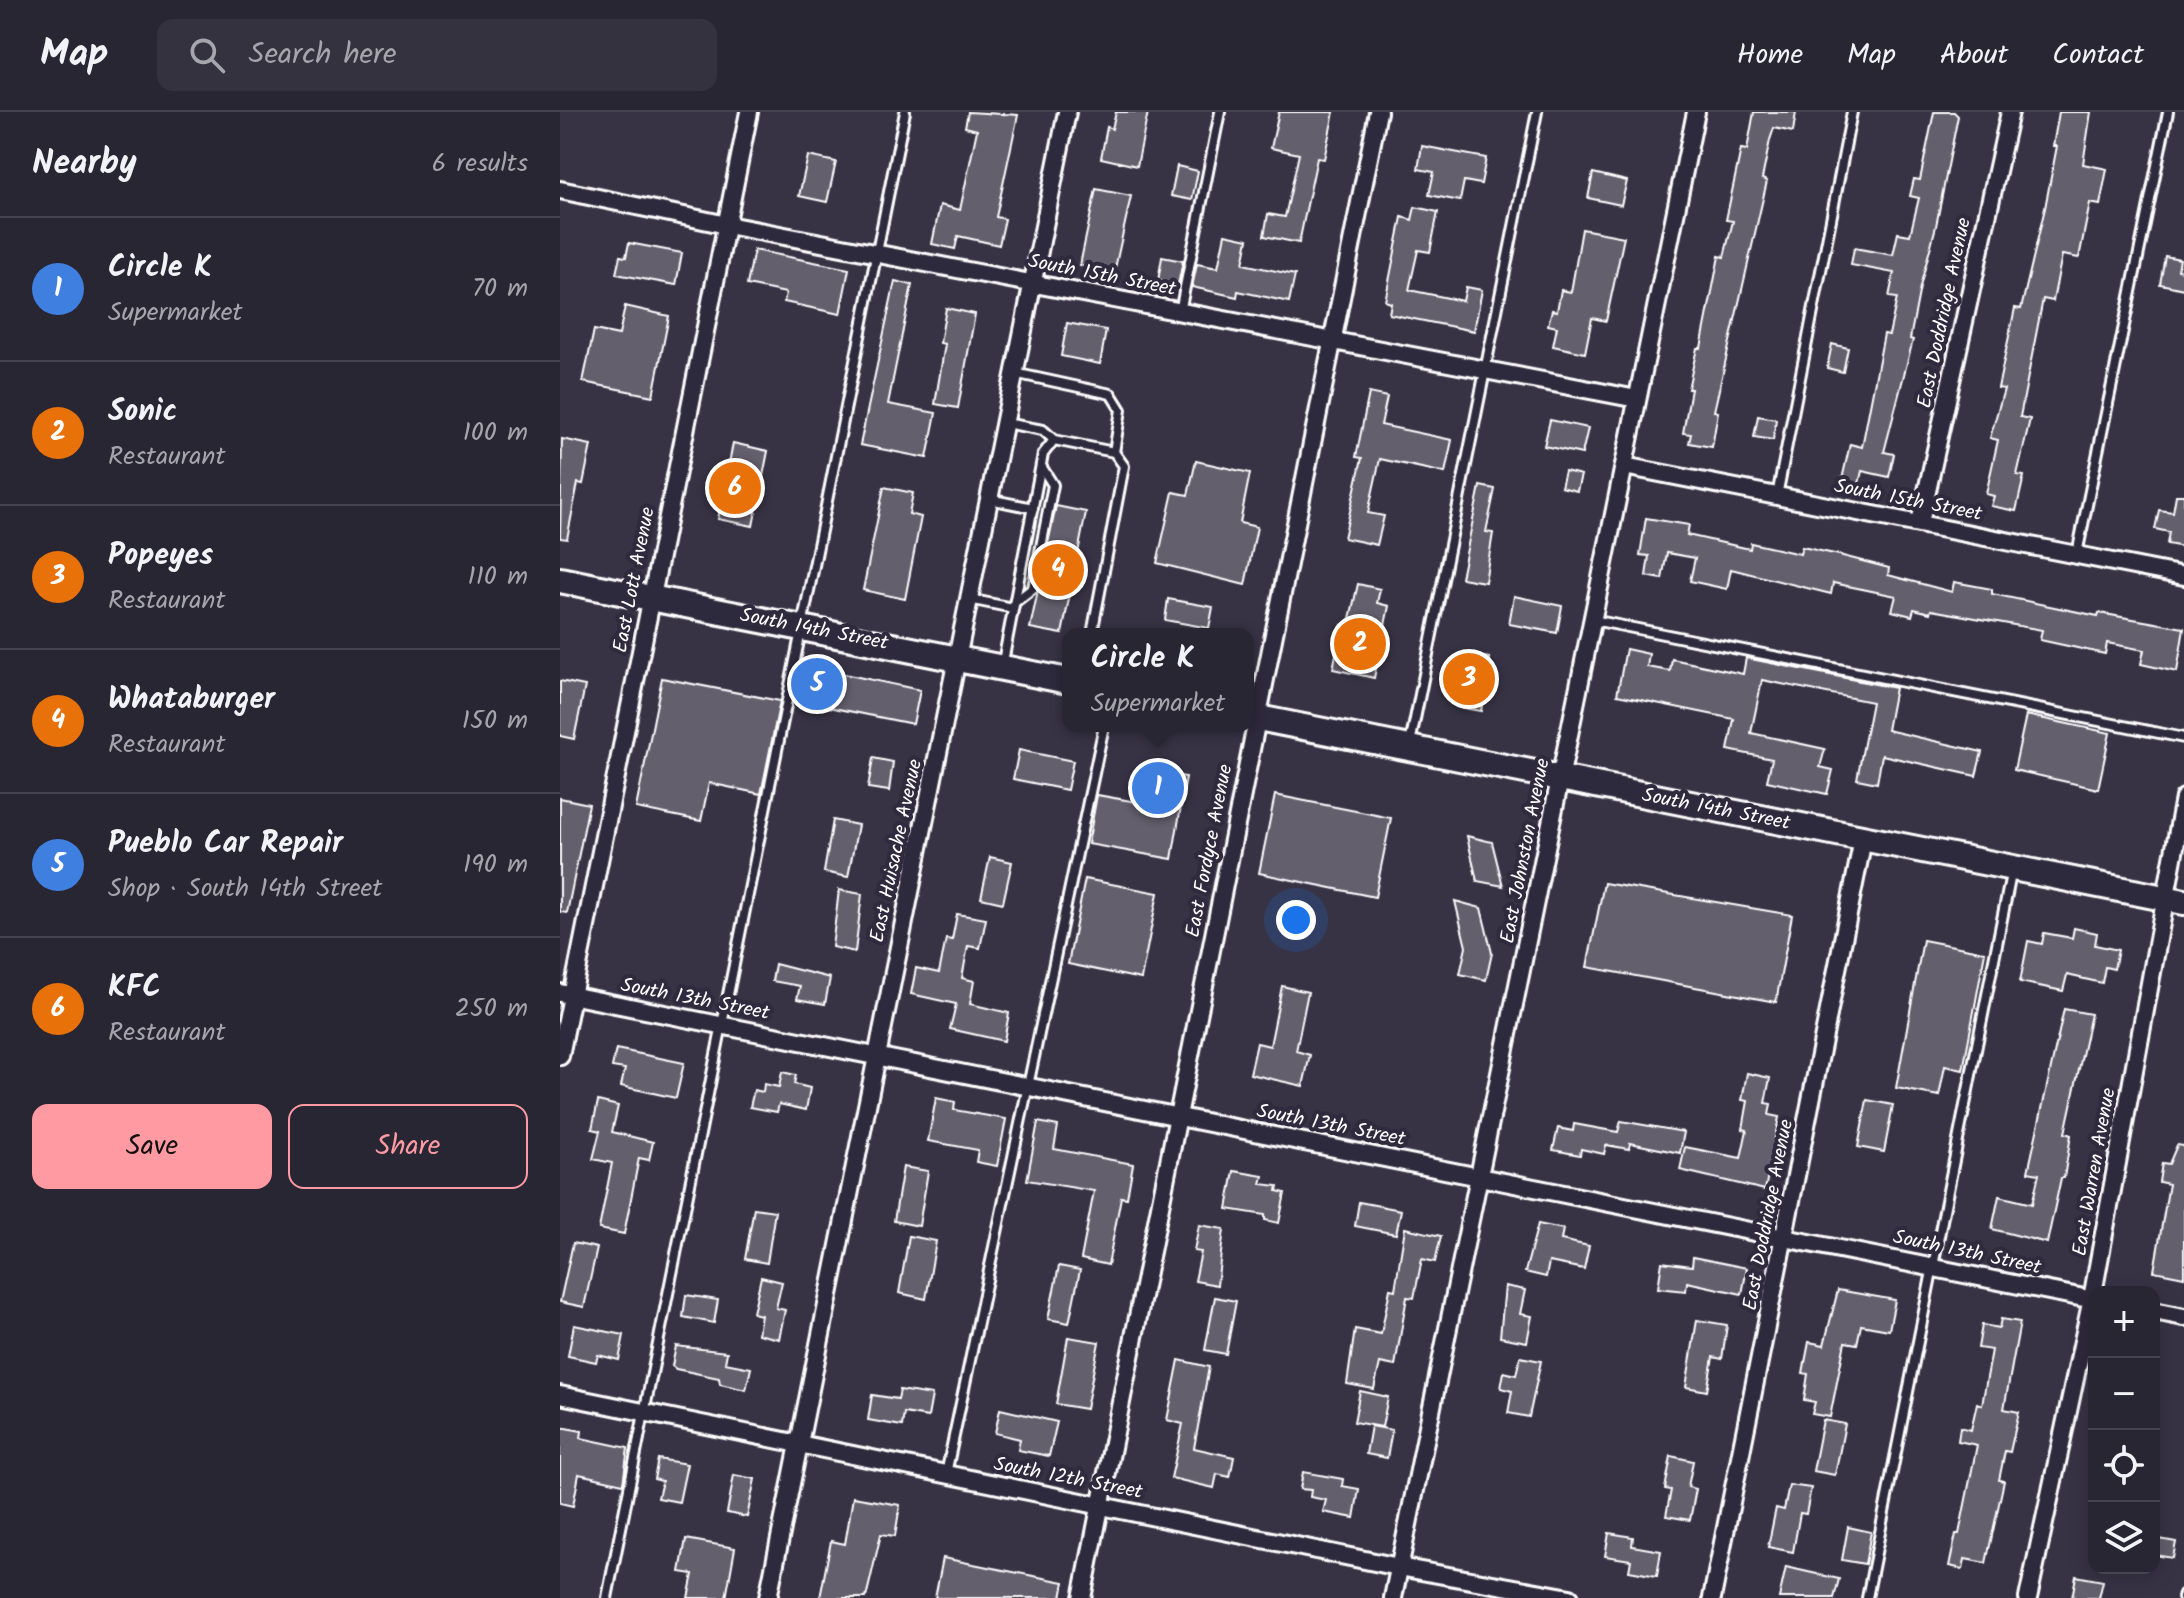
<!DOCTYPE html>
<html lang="en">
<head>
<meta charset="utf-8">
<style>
	body { margin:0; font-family:Kalam,sans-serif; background:#353240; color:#f1f3f6 }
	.controls { position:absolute; right:24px; bottom:24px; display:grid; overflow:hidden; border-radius:16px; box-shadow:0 4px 20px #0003 }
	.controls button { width:72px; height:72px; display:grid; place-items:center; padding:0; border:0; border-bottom:2px solid #45434f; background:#292634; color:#f1f3f6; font:40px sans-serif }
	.you { position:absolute; left:736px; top:808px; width:28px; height:28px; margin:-20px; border:6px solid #fff; border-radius:50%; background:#1a73e8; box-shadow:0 0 0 12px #1a73e833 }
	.badge { display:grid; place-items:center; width:52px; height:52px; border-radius:50%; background:#ff9aa2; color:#fff; font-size:26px; font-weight:700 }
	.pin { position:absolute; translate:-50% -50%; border:4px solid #fff; box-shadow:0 2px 8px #0006 }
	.popup { position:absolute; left:502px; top:516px; width:192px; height:104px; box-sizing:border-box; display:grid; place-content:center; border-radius:16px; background:#292634; filter:drop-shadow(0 2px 6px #0005); font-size:26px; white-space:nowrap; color:#a5a5ac }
	.popup b { font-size:30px; color:#f1f3f6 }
	.popup::after { content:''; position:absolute; left:50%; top:100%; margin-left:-16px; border:16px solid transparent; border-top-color:#292634 }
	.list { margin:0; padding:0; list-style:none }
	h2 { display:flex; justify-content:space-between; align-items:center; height:104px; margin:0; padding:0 32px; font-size:34px }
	h2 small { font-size:26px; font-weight:400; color:#a5a5ac }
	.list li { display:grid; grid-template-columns:52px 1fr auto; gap:24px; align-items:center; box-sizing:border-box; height:144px; padding:0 32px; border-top:2px solid #45434f }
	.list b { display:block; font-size:30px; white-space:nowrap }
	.list p { margin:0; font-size:26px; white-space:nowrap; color:#a5a5ac }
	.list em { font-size:26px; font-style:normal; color:#a5a5ac }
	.actions { display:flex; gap:16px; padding:24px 32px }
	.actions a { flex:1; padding:18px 0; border:2px solid #ff9aa2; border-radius:16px; text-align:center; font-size:28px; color:#ff9aa2 }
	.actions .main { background:#ff9aa2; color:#111 }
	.icon { flex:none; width:44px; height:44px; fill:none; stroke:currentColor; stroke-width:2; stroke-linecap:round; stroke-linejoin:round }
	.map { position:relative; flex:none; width:1624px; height:1486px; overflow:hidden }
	header { display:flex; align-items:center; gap:48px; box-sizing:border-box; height:112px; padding:0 40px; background:#292634; border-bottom:2px solid #45434f }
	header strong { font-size:38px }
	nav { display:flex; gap:44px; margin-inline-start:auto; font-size:28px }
	.search { width:560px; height:72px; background:#353240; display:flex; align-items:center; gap:20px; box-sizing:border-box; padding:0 28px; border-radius:16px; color:#a5a5ac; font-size:30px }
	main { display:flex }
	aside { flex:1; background:#292634 }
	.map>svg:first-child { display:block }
	.building { fill:#635f6d; stroke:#fff; stroke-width:2 }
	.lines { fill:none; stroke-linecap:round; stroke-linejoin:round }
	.service-casing { stroke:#fff; stroke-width:14 }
	.minor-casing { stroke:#fff; stroke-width:22 }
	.primary-casing { stroke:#fff; stroke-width:30 }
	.service { stroke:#2f2a3d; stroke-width:8 }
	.minor { stroke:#2f2a3d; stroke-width:16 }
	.primary { stroke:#2f2a3d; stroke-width:24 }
	.labels { text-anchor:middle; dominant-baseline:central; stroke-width:8; stroke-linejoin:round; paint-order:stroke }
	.street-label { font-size:20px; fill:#fff; stroke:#2f2a3d }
</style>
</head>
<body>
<header>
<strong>Map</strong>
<div class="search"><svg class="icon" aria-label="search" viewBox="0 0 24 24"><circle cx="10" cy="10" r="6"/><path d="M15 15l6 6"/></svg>Search here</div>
<nav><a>Home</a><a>Map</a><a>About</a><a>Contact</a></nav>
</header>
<main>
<aside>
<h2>Nearby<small>6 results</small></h2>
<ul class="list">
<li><span class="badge" style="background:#3f7fe0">1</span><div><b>Circle K</b><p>Supermarket</p></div><em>70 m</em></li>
<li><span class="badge" style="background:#e8710a">2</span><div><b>Sonic</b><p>Restaurant</p></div><em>100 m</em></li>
<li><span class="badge" style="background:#e8710a">3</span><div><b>Popeyes</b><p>Restaurant</p></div><em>110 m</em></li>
<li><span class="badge" style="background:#e8710a">4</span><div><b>Whataburger</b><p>Restaurant</p></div><em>150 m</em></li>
<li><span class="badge" style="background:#3f7fe0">5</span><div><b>Pueblo Car Repair</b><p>Shop · South 14th Street</p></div><em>190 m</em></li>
<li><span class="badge" style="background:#e8710a">6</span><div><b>KFC</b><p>Restaurant</p></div><em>250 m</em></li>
</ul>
<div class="actions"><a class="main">Save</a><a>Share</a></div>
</aside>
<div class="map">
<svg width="1624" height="1486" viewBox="0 0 1624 1486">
	<rect width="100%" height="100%" fill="#373345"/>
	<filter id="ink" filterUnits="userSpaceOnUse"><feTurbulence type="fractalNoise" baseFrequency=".0125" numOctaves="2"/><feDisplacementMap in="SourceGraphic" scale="16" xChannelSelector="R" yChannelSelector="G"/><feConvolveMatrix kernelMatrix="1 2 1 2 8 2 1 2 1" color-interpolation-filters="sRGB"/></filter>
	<g filter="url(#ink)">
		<g class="building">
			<polygon points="408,0 458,3 436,105 445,107 439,133 398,124 395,137 372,132 380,93 400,98 417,18 405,15"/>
			<polygon points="556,0 588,0 577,54 541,46 547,15 552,17"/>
			<polygon points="719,0 774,0 764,47 757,46 739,131 704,124 708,102 725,105 739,42 711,36"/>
			<polygon points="1194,0 1236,0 1233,20 1214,16 1210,28 1202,67 1207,69 1154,299 1158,300 1152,335 1129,331 1131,322 1123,321 1131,277 1128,277 1137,236 1141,236 1159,144 1164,145 1173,109 1166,108 1181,37 1187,38"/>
			<polygon points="1374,0 1394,0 1398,4 1376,114 1360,175 1350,227 1353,228 1324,340 1334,342 1329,365 1302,359 1298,376 1281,372 1290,332 1302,335 1324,222 1329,223 1337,186 1329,185 1334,161 1291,153 1294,136 1333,143 1338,121 1350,123 1359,86 1350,84 1354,67 1360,68"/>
			<polygon points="1499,0 1531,0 1523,52 1547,57 1540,93 1530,91 1519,146 1502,143 1493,189 1483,187 1460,305 1470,307 1457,363 1464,364 1456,399 1431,394 1434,384 1426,382 1438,328 1430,326 1444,277 1438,276 1455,196 1461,197 1485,96 1497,34 1493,34"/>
			<polygon points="862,34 926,46 921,72 904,69 900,89 869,83 874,60 858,57"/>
			<polygon points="248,44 276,50 267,90 239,84"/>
			<polygon points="617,54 638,59 632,88 611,84"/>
			<polygon points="1033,61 1067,69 1061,93 1028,86"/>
			<polygon points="536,77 571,84 554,161 520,153"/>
			<polygon points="855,95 878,100 870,140 858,138 849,178 903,189 906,175 922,178 914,219 829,202 831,191 825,189 842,105 852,108"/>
			<polygon points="1022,117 1064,125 1046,209 1032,206 1025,241 993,234 997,215 988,213 992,198 997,199 1001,178 1011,180"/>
			<polygon points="665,122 688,127 683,152 735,163 729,190 678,179 677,185 632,175 637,152 658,156"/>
			<polygon points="69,131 122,141 116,173 56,162 60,144 66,145"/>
			<polygon points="194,138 289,157 280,202 224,190 226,181 187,173"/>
			<polygon points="1605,144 1620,147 1618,158 1624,159 1624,177 1600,172"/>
			<polygon points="602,145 623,149 618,173 598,169"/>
			<polygon points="335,169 352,173 328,292 376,301 367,346 300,333"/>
			<polygon points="65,194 109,204 93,284 23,270 34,218 59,223"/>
			<polygon points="386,196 415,202 398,296 375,292 385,232 380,231"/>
			<polygon points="507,211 546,218 540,252 501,244"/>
			<polygon points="1272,232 1288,236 1283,260 1267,256"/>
			<polygon points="809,281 827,285 821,313 892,328 885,361 820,347 808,401 824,404 817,433 784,426 802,346 796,345"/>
			<polygon points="1198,304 1216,307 1213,328 1194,325"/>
			<polygon points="990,308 1028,316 1022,342 984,334"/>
			<polygon points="2,327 31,333 23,372 18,371 7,427 0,426"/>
			<polygon points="173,331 208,339 193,414 158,407"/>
			<polygon points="636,349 690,361 680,411 697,415 685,473 597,451 613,380 628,383"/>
			<polygon points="1005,359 1021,363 1017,379 1001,375"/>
			<polygon points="920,374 935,377 926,420 933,421 925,470 901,466"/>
			<polygon points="324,375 353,381 349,402 361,405 345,487 303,478"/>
			<polygon points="1616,383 1624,383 1624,435 1607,432 1609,420 1595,417 1599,398 1613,400"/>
			<polygon points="496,394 526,400 502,522 470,516"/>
			<polygon points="1086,406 1129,413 1127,423 1190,437 1191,431 1240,442 1242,435 1279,443 1329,456 1328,463 1392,480 1394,470 1432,477 1432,482 1538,504 1539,501 1624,516 1617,560 1581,552 1584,538 1547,531 1545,542 1480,528 1482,518 1371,498 1370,501 1354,497 1352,504 1332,499 1336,484 1273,471 1271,482 1171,457 1167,477 1130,469 1135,446 1107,441 1102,467 1086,464 1089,444 1080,443"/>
			<polygon points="798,472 820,477 817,491 829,494 814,566 773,557 782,513 788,515"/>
			<polygon points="954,484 1002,494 997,521 949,512"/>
			<polygon points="608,487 653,495 649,516 605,508"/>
			<polygon points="1066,537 1089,542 1087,555 1110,559 1112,547 1183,562 1186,546 1335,576 1327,618 1422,640 1416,664 1322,643 1317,671 1297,667 1312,590 1202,568 1191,621 1265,637 1260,655 1273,658 1267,682 1207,669 1212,647 1168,638 1174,607 1057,583"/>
			<polygon points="906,542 930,546 921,599 897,595"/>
			<polygon points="246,554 360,578 353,612 239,589"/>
			<polygon points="102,566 220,589 201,682 149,671 141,709 76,696"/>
			<polygon points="0,569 25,574 14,627 0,624"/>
			<polygon points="1466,603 1550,621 1538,677 1454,658"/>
			<polygon points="459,638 513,649 507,678 453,667"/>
			<polygon points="313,646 333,650 329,679 308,676"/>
			<polygon points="583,658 626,665 612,747 528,732 537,683 577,690"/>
			<polygon points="715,683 831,706 815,785 699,761"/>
			<polygon points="0,686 29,692 7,801 0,800"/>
			<polygon points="273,708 298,713 288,765 264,760"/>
			<polygon points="907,724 932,730 943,774 917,769"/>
			<polygon points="430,745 452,750 443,791 421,786"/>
			<polygon points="525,767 598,781 581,867 508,852"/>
			<polygon points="1044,771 1232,803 1216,890 1027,855"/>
			<polygon points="279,778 302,782 295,840 272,835"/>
			<polygon points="895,789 921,796 932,841 926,868 900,862 906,835"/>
			<polygon points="397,802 426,807 420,836 408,834 402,866 414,869 410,892 449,901 444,929 390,917 396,892 351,882 356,856 379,861 386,827 392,828"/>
			<polygon points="1514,816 1537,821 1535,833 1558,838 1554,857 1545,855 1542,871 1507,863 1503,879 1460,870 1468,829 1482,832 1484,821 1512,826"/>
			<polygon points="1363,828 1425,840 1403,958 1385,954 1379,984 1336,976"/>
			<polygon points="215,852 270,866 265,892 237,887 240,874 212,869"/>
			<polygon points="722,874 748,880 736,939 750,943 743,974 690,962 697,931 710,934"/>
			<polygon points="1504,897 1531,902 1505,1021 1511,1023 1504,1066 1501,1066 1487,1131 1432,1117 1439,1084 1472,1092 1479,1062 1468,1060"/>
			<polygon points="56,937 124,951 116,986 61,974 65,957 52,955"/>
			<polygon points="222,960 236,963 234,972 250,976 246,998 219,992 217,1000 190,995 194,978 203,980 204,972 219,975"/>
			<polygon points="1187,961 1210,966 1205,991 1211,992 1209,1003 1219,1005 1205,1078 1120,1058 1125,1035 1181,1046 1187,1018 1183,1017 1188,989 1182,988"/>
			<polygon points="376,986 395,990 394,998 446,1007 437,1054 416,1050 418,1038 368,1029"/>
			<polygon points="1307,988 1333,993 1324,1040 1298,1035"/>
			<polygon points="38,989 58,994 52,1020 93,1030 89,1048 79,1046 64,1122 39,1117 52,1051 33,1047 40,1019 32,1017"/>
			<polygon points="1061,1009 1124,1020 1120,1041 1070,1031 1069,1037 1046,1033 1044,1042 1021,1037 1020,1043 993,1038 998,1016 1013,1019 1014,1012 1058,1020"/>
			<polygon points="478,1010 498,1014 494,1037 573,1052 567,1086 561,1085 548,1153 521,1147 534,1079 467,1068"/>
			<polygon points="1617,1033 1624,1034 1624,1165 1594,1159 1609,1072 1599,1070 1602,1051 1609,1052"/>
			<polygon points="343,1055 368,1059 359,1114 334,1109"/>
			<polygon points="674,1059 703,1064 701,1072 718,1074 717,1079 725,1081 719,1111 705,1108 705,1103 667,1097"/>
			<polygon points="799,1090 841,1098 836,1122 795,1114"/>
			<polygon points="194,1096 215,1099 207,1151 185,1147"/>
			<polygon points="978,1112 1003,1117 1001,1128 1029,1134 1024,1157 989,1150 986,1165 965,1160"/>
			<polygon points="639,1113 664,1117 657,1173 635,1169 641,1140 634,1139"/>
			<polygon points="845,1116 881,1124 875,1150 862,1147 854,1186 847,1185 835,1254 820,1251 814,1277 787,1272 795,1217 821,1222 830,1177 835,1178"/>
			<polygon points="349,1124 376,1129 366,1187 339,1181"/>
			<polygon points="13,1131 37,1136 24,1195 0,1190"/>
			<polygon points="1133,1145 1187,1156 1182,1182 1127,1170 1126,1179 1098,1176 1102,1150 1132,1154"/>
			<polygon points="499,1154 520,1158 509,1211 488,1207"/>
			<polygon points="201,1165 222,1170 216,1196 225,1198 219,1227 198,1222 201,1203 193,1201"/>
			<polygon points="945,1174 965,1178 960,1202 972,1204 967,1230 940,1225"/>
			<polygon points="1278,1178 1335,1188 1329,1218 1301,1213 1297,1232 1285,1230 1270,1305 1252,1302 1255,1290 1244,1288 1248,1262 1243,1261 1249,1230 1264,1233"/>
			<polygon points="126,1183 158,1188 154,1211 123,1205"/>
			<polygon points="655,1185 676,1189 666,1242 645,1238"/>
			<polygon points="1441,1207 1460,1210 1444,1297 1459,1300 1450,1340 1445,1339 1439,1368 1444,1369 1426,1451 1405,1447 1403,1457 1389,1454 1396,1422 1399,1422 1417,1333 1398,1329 1400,1315 1411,1318 1417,1291 1422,1293 1432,1238 1418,1236 1422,1213 1439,1216"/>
			<polygon points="1137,1208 1167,1213 1162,1247 1153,1245 1147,1279 1126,1275"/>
			<polygon points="14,1213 64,1223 59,1248 38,1243 36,1250 8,1244"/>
			<polygon points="508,1225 539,1230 526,1297 496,1292"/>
			<polygon points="116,1234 167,1240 165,1251 191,1256 186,1278 160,1272 159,1266 116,1257 112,1254"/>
			<polygon points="960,1245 981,1249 969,1305 948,1301 952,1279 941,1276 944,1260 956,1263"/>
			<polygon points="619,1248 649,1255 634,1336 674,1345 670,1365 657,1362 654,1376 611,1366 623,1312 607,1308"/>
			<polygon points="340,1278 372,1283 368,1305 344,1301 342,1314 308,1308 312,1283 338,1287"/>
			<polygon points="800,1279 828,1285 822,1315 794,1310"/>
			<polygon points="440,1297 497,1310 489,1344 458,1338 460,1327 435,1321"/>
			<polygon points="1263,1308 1285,1312 1275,1363 1253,1359"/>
			<polygon points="811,1314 832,1318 827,1346 806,1342"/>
			<polygon points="0,1315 22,1319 21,1326 68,1336 63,1372 19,1362 13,1394 0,1391"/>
			<polygon points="1111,1344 1133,1349 1128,1375 1136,1377 1130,1408 1106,1404 1111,1378 1105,1377"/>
			<polygon points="98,1347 127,1352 119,1390 98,1386 102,1369 94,1367"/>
			<polygon points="743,1360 783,1367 782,1374 799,1377 794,1406 763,1400 766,1388 750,1385 751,1378 740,1377"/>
			<polygon points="174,1363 195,1367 187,1405 167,1401"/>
			<polygon points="1229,1373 1251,1376 1246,1402 1240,1401 1233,1440 1208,1435 1216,1396 1224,1398"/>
			<polygon points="293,1385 340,1393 335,1424 321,1422 306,1486 260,1486 271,1429 285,1432"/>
			<polygon points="1288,1415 1311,1420 1305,1452 1282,1448"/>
			<polygon points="1049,1421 1073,1425 1072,1434 1101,1439 1097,1464 1069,1459 1071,1448 1045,1444"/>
			<polygon points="1594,1426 1616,1430 1613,1446 1594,1443"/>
			<polygon points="126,1427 175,1436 166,1486 128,1486 133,1462 120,1460"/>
			<polygon points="383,1446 504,1470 501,1486 375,1486"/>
			<polygon points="1226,1455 1279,1467 1274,1486 1219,1486"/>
			<polygon points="1516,1464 1543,1469 1539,1486 1512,1486"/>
		</g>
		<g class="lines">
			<defs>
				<g id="service">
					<polyline points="620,200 660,0"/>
					<polyline points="454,261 551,282 561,298 554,340"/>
					<polyline points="445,311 483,318 494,328"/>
					<polyline points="1217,384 1292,0"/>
					<polyline points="429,387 473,396"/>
					<polyline points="1517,442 1608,0"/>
					<polyline points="409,487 453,496"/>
					<polyline points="455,490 473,476 493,373 481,354"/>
					<polyline points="1033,508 1624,626"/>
					<polyline points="442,555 483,342 494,328 554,340 564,354 532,522"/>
					<polyline points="850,632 977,0"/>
					<polyline points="386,1362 544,614"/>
					<polyline points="47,1486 345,0"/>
					<polyline points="1307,1486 1452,757"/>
					<polyline points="1623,1486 1624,1482"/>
				</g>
				<g id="minor">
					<polyline points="0,78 167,113 1077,287"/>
					<polyline points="1064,354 1624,464"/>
					<polyline points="1360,411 1450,0"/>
					<polyline points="0,881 1534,1188"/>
					<polyline points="0,944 189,0"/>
					<polyline points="1594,1199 1624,1205"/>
					<polyline points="0,1283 839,1455 1010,1486"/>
					<polyline points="208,1486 507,0"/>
					<polyline points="522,1486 818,0"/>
					<polyline points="833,1486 1136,0"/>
					<polyline points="1152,1486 1303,727"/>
					<polyline points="1468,1486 1532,1187 1624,686"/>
				</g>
				<g id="primary">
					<polyline points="0,468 508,569"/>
					<polyline points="688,604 1624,790"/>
				</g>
			</defs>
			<use href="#service" class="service-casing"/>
			<use href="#minor" class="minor-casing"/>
			<use href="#primary" class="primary-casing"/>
			<use href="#service" class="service"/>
			<use href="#minor" class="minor"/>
			<use href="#primary" class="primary"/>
		</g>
	</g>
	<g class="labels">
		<g class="street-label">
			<text transform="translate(542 164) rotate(11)">South 15th Street</text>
			<text transform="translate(1385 201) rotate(-78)">East Doddridge Avenue</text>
			<text transform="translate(1348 389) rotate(11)">South 15th Street</text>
			<text transform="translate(75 468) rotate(-79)">East Lott Avenue</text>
			<text transform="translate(254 518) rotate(11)">South 14th Street</text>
			<text transform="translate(1156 698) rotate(11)">South 14th Street</text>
			<text transform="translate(337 739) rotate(-78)">East Huisache Avenue</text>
			<text transform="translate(650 739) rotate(-79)">East Fordyce Avenue</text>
			<text transform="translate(966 739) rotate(-79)">East Johnston Avenue</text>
			<text transform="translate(135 888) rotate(11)">South 13th Street</text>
			<text transform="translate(771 1014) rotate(11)">South 13th Street</text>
			<text transform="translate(1535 1060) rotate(-80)">East Warren Avenue</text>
			<text transform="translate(1209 1103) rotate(-79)">East Doddridge Avenue</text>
			<text transform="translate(1407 1141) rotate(12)">South 13th Street</text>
			<text transform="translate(508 1367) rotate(11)">South 12th Street</text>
		</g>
	</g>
</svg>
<div class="controls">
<button>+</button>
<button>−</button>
<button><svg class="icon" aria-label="locate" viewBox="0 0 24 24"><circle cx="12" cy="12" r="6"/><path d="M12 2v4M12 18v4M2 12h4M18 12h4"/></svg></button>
<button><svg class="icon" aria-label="layers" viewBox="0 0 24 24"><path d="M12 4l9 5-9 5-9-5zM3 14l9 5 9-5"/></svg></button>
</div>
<div class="you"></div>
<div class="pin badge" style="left:598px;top:676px;background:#3f7fe0">1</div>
<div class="popup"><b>Circle K</b>Supermarket</div>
<div class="pin badge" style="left:800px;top:532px;background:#e8710a">2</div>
<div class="pin badge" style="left:909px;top:567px;background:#e8710a">3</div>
<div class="pin badge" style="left:498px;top:458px;background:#e8710a">4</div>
<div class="pin badge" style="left:257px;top:572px;background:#3f7fe0">5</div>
<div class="pin badge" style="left:175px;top:376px;background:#e8710a">6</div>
</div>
</main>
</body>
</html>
